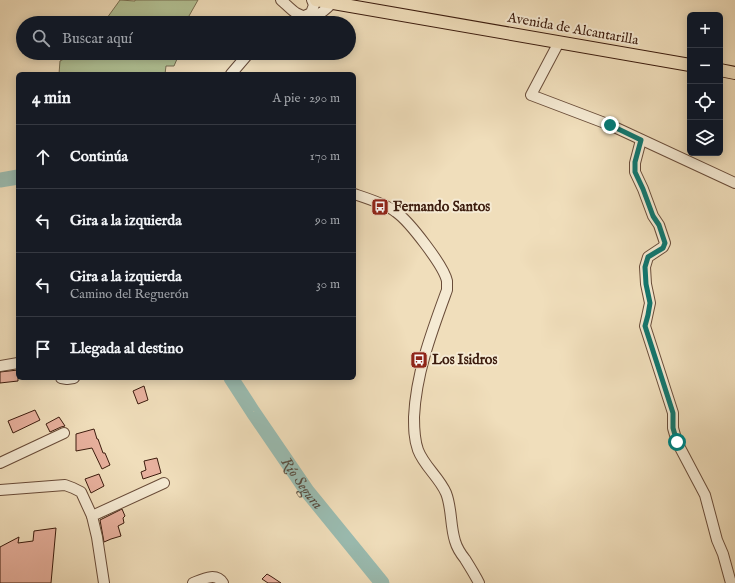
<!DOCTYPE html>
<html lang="es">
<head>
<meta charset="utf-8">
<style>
	body { margin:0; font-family:"IM FELL English",serif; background:#242831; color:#f1f3f6 }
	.controls { position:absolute; right:12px; top:12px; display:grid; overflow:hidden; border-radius:6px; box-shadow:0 2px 10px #0003 }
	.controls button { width:36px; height:36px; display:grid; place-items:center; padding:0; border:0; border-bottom:1px solid #363941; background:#171b24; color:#f1f3f6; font:20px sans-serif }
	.stop { position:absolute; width:12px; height:12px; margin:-9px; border:3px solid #0f766e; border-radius:50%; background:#fff }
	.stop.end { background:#0f766e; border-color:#fff; box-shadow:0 1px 4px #0008 }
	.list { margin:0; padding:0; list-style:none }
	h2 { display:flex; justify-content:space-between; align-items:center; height:52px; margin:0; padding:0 16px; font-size:17px }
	h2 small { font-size:13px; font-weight:400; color:#9ea1a6 }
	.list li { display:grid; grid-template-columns:26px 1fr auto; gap:12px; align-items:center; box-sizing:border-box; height:64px; padding:0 16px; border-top:1px solid #363941 }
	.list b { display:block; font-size:15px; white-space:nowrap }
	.list p { margin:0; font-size:13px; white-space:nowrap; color:#9ea1a6 }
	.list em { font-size:13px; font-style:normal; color:#9ea1a6 }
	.icon { flex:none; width:22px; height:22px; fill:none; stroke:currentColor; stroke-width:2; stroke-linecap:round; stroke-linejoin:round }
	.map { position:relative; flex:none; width:735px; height:583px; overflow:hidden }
	.search { position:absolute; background:#171b24; box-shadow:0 2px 10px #0003; left:16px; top:16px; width:340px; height:44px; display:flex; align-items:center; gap:10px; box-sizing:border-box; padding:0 14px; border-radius:22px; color:#9ea1a6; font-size:15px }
	.panel { position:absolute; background:#171b24; box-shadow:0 2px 10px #0003; left:16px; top:72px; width:340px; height:308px; border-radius:6px }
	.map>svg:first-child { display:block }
	.green { fill:#b3c295; stroke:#786f52 }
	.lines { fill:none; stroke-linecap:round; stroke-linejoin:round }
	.river { stroke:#9abcb1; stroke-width:15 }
	.building { fill:#e8b19e; stroke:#3c1c0e }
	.minor-casing { stroke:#694c39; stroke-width:12 }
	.major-casing { stroke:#3c1c0e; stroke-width:14 }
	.minor { stroke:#f5ead3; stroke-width:10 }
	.major { stroke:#f0debb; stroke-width:12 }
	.route { stroke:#0f766e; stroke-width:5 }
	.labels { text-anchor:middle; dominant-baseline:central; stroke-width:4; stroke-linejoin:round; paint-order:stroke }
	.street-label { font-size:14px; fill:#3c1c0e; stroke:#f5ead3 }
	.poi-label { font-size:14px; font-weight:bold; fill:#3c1c0e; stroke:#f5ead3; text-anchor:start }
	.water-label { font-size:15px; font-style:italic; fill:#584c3f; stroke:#f5ead3 }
</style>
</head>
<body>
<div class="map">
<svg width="735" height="583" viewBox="0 0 735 583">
	<rect width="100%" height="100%" fill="#f0debb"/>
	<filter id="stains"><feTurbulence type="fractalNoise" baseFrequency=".005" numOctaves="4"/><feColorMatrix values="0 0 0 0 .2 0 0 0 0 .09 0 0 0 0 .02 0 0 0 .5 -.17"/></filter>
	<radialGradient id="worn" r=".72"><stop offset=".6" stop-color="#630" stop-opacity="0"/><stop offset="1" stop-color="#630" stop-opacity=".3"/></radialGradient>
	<g class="green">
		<polygon points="120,0 135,1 135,0 198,0 185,23 106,23 107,18"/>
		<polygon points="75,53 174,53 177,59 174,66 166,66 165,74 59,74 60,61"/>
	</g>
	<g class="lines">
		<g class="river">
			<polyline points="0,180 18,177"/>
			<path id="s1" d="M231,378L253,412L307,491L382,583"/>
		</g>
	</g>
	<g class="building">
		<polygon points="18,370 18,381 0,383 0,372"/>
		<polygon points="144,386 148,400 138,404 133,391"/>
		<polygon points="35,410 40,420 13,433 8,421"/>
		<polygon points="59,417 65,426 61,427 50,432 46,424"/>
		<polygon points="94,429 97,439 98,439 103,453 105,453 110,465 102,469 92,448 76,451 76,434"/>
		<polygon points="157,458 161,473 143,479 141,472 146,470 144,461"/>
		<polygon points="99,474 104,486 91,493 85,479"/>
		<polygon points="122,509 125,516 123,518 124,523 118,526 121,536 111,539 104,542 100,520"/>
		<polygon points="56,528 51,583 0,583 0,547 19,537 18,543 33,541 34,531"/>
		<polygon points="267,574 272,577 281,583 268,583 262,579"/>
	</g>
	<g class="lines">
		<defs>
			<g id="minor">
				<path d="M281,0C286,4 290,9 296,13C311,22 322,14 332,3"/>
				<polyline points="289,23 311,13 314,5 312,0"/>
				<polyline points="559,42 531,95 610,125 735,183"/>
				<polyline points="231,74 249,53"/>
				<polyline points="641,140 635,163 635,172 643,189 653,216 659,225 665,243 663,247 648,257 645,267 646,284 650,303 645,326 673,413 673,428 677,442 705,495 717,540 723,554 731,583"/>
				<path d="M354,194C366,198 386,204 396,212C409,221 444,266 447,281C447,284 447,287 447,290C432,331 416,373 414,417C414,428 414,439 418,450C424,466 439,477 446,493C452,508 450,525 455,541C457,548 461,554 465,559C470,567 475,575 479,583"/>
				<polyline points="0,366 18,363"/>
				<polyline points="61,378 67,379 74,378"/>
				<polyline points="0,463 64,433"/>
				<polyline points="0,490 65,485 73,488 81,492 92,516"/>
				<polyline points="104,583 97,537 92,516 164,483"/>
				<path d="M193,583C203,579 216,572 223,583"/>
			</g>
			<g id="major">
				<polyline points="316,0 690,65"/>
				<polyline points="720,70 735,73"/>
			</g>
		</defs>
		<use href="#minor" class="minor-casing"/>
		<use href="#major" class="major-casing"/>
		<use href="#minor" class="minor"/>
		<use href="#major" class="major"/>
	</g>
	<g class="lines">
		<polyline class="route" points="610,125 641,140 635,162 635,172 643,189 653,216 659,225 665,243 663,248 648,257 645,267 646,284 650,303 648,315 645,326 673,413 673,428 677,442"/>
	</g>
	<defs>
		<symbol id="bus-square" viewBox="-11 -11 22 22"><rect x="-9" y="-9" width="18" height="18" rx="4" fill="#8f2418" stroke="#f5ead3"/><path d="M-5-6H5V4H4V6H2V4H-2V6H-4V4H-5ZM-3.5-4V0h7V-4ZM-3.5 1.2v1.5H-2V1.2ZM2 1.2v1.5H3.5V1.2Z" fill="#fff"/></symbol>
	</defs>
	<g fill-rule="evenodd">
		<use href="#bus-square" x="370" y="197" width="20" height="20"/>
		<use href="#bus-square" x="409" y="350" width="20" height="20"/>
	</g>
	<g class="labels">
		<g class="street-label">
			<text transform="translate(573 29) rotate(10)">Avenida de Alcantarilla</text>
		</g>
		<g class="poi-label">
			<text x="393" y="207">Fernando Santos</text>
			<text x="432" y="360">Los Isidros</text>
		</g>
		<g class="water-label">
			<text stroke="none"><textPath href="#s1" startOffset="127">Río Segura</textPath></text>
		</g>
	</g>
	<rect width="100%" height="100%" filter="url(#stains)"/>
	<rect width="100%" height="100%" fill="url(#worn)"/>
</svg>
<div class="controls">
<button>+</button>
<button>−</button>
<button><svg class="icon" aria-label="locate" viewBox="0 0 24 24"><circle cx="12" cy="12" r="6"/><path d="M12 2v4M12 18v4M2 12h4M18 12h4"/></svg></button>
<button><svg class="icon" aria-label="layers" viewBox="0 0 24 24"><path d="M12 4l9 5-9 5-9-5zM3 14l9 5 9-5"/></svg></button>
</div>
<div class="stop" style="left:677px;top:442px"></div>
<div class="stop end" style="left:610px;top:125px"></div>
<div class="search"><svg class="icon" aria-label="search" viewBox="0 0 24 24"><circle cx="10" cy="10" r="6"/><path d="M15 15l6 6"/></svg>Buscar aquí</div>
<section class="panel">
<h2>4 min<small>A pie · 290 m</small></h2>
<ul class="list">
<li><svg class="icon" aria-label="ahead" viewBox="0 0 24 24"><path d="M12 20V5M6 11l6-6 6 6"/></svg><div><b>Continúa</b></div><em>170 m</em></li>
<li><svg class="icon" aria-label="left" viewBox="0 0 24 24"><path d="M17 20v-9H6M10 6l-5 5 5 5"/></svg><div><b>Gira a la izquierda</b></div><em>90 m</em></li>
<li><svg class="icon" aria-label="left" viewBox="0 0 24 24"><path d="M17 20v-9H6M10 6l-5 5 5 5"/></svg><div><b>Gira a la izquierda</b><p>Camino del Reguerón</p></div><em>30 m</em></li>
<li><svg class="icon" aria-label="arrive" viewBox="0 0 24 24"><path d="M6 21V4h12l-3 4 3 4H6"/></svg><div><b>Llegada al destino</b></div></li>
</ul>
</section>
</div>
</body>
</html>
